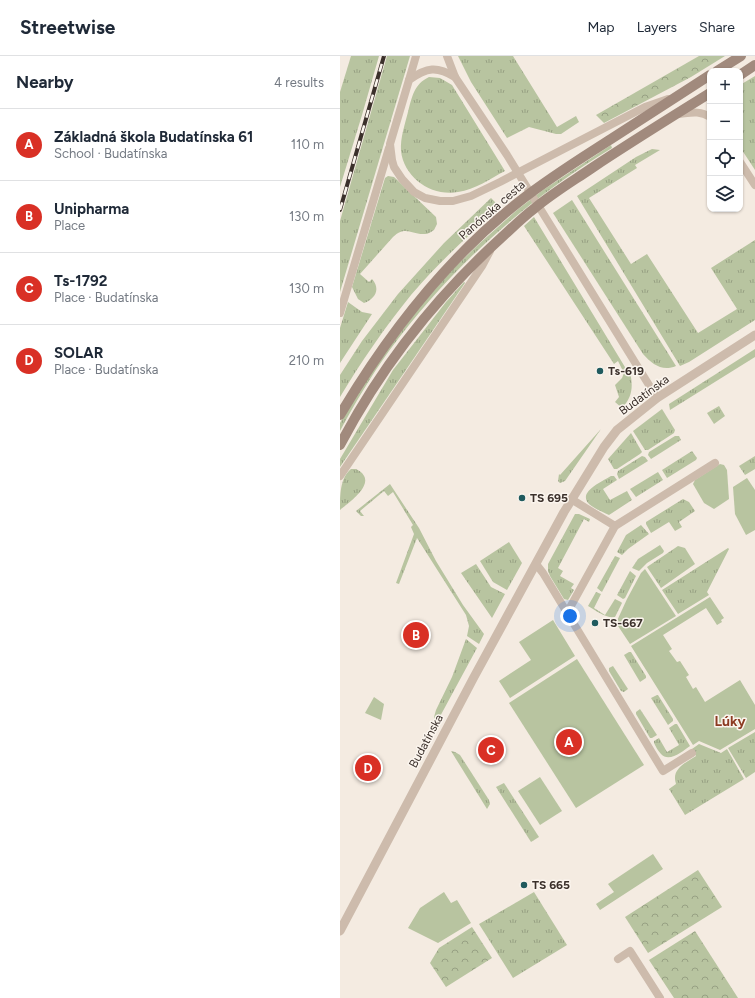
<!DOCTYPE html>
<html lang="en">
<head>
<meta charset="utf-8">
<style>
	body { margin:0; font-family:Figtree,sans-serif; background:#f6f6f7; color:#1f2937 }
	.controls { position:absolute; right:12px; top:12px; display:grid; overflow:hidden; border-radius:8px; box-shadow:0 1px 3px #0004 }
	.controls button { width:36px; height:36px; display:grid; place-items:center; padding:0; border:0; border-bottom:1px solid #e0e1e3; background:#fff; color:#1f2937; font:20px sans-serif }
	.you { position:absolute; left:230px; top:560px; width:14px; height:14px; margin:-10px; border:3px solid #fff; border-radius:50%; background:#1a73e8; box-shadow:0 0 0 6px #1a73e833 }
	.badge { display:grid; place-items:center; width:26px; height:26px; border-radius:50%; background:#d93025; color:#fff; font-size:13px; font-weight:700 }
	.pin { position:absolute; translate:-50% -50%; border:2px solid #fff; box-shadow:0 1px 4px #0006 }
	.list { margin:0; padding:0; list-style:none }
	h2 { display:flex; justify-content:space-between; align-items:center; height:52px; margin:0; padding:0 16px; font-size:17px }
	h2 small { font-size:13px; font-weight:400; color:#747a83 }
	.list li { display:grid; grid-template-columns:26px 1fr auto; gap:12px; align-items:center; box-sizing:border-box; height:72px; padding:0 16px; border-top:1px solid #e0e1e3 }
	.list b { display:block; font-size:15px; white-space:nowrap }
	.list p { margin:0; font-size:13px; white-space:nowrap; color:#747a83 }
	.list em { font-size:13px; font-style:normal; color:#747a83 }
	.icon { flex:none; width:22px; height:22px; fill:none; stroke:currentColor; stroke-width:2; stroke-linecap:round; stroke-linejoin:round }
	.map { position:relative; flex:none; width:415px; height:942px; overflow:hidden }
	header { display:flex; align-items:center; gap:24px; box-sizing:border-box; height:56px; padding:0 20px; background:#fff; border-bottom:1px solid #e0e1e3 }
	header strong { font-size:19px }
	nav { display:flex; gap:22px; margin-inline-start:auto; font-size:14px }
	main { display:flex }
	aside { flex:1; background:#fff }
	.map>svg:first-child { display:block }
	.grass { fill:url(#grass-tufts) }
	.forest { fill:url(#forest-crowns) }
	.park { fill:#b8c4a0 }
	.lines { fill:none; stroke-linecap:round; stroke-linejoin:round }
	.minor { stroke:#cdbbac; stroke-width:8 }
	.tertiary { stroke:#cdbbac; stroke-width:9 }
	.secondary { stroke:#a18a7d; stroke-width:10 }
	.rail-casing { stroke:#3b302b; stroke-width:4 }
	.rail { stroke:#fbf5ee; stroke-width:2.5; stroke-dasharray:8; stroke-linecap:butt }
	.poi-dot { fill:#1f5a5e; stroke:#fbf5ee; stroke-width:1.5 }
	.labels { text-anchor:middle; dominant-baseline:central; stroke-width:3; stroke-linejoin:round; paint-order:stroke }
	.street-label { font-size:12px; fill:#3b302b; stroke:#fbf5ee }
	.poi-label { font-size:12px; font-weight:bold; fill:#3b302b; stroke:#fbf5ee; text-anchor:start }
	.quarter-label { font-size:14px; font-weight:bold; fill:#8c3b22; stroke:#fbf5ee }
</style>
</head>
<body>
<header>
<strong>Streetwise</strong>
<nav><a>Map</a><a>Layers</a><a>Share</a></nav>
</header>
<main>
<aside>
<h2>Nearby<small>4 results</small></h2>
<ul class="list">
<li><span class="badge">A</span><div><b>Základná škola Budatínska 61</b><p>School · Budatínska</p></div><em>110 m</em></li>
<li><span class="badge">B</span><div><b>Unipharma</b><p>Place</p></div><em>130 m</em></li>
<li><span class="badge">C</span><div><b>Ts-1792</b><p>Place · Budatínska</p></div><em>130 m</em></li>
<li><span class="badge">D</span><div><b>SOLAR</b><p>Place · Budatínska</p></div><em>210 m</em></li>
</ul>
</aside>
<div class="map">
<svg width="415" height="942" viewBox="0 0 415 942">
	<defs>
		<pattern id="grass-tufts" width="24" height="20" patternUnits="userSpaceOnUse"><rect width="24" height="20" fill="#b8c4a0"/><path d="M3 7l-1-3M5 7V3M7 7l1-3M15 17l-1-3M17 17v-4M19 17l1-3" fill="none" stroke="#97a083"/></pattern>
		<pattern id="forest-crowns" width="20" height="18" patternUnits="userSpaceOnUse"><rect width="20" height="18" fill="#b8c4a0"/><path d="M2 6a3 3 0 1 1 6 0M12 15a3 3 0 1 1 6 0" fill="none" stroke="#97a083"/></pattern>
	</defs>
	<rect width="100%" height="100%" fill="#f4ebe1"/>
	<g class="grass">
		<polygon points="11,0 39,0 22,59 0,131 0,36"/>
		<polygon points="47,0 70,0 0,236 0,165"/>
		<polygon points="118,0 173,0 217,71 236,60 239,66 221,78 216,78 189,71 167,82 131,26"/>
		<polygon points="415,20 415,114 400,91 400,29"/>
		<path d="M89,21L100,22L112,29L165,115C151,122 135,134 118,136C92,141 64,122 61,95C60,82 65,68 68,56C72,41 74,28 89,21Z"/>
		<path d="M271,89L272,92C185,145 110,212 49,295C31,320 15,347 0,375V367L25,323L85,244L112,214L140,187L177,154L203,134Z"/>
		<polygon points="312,93 320,94 295,109 297,112 249,142 291,208 307,198 358,277 397,253 371,212 415,184 415,264 349,306 340,310 237,140 296,101"/>
		<path d="M48,120L54,121L96,161L97,168L94,174C91,176 88,178 85,178C71,179 66,169 53,181L20,218L29,226L32,223C41,233 35,243 24,247L18,243L12,231L45,122Z"/>
		<path d="M151,142L160,151C129,179 98,207 71,239C45,271 21,306 0,341V319L22,285L58,238L104,187Z"/>
		<path d="M232,144L336,310C322,316 312,308 303,298L213,157Z"/>
		<path d="M194,161L291,321C293,334 291,342 282,352L275,346L279,341L275,329L282,322L284,317L278,305L274,308L184,170Z"/>
		<polygon points="124,226 125,227 0,411 0,403 53,314 106,246"/>
		<polygon points="8,246 22,256 32,258 0,307 0,272"/>
		<polygon points="415,293 415,301 330,354 329,348"/>
		<polygon points="379,350 385,360 374,368 367,357"/>
		<polygon points="322,353 335,374 334,377 308,394 305,394 293,375"/>
		<polygon points="261,373 225,425 220,427 218,425 219,418 220,419"/>
		<polygon points="291,377 302,396 300,398 277,413 274,413 268,403"/>
		<polygon points="335,380 339,380 341,384 311,403 308,399 309,396"/>
		<polygon points="352,395 357,402 356,404 327,422 322,414"/>
		<polygon points="302,400 305,401 308,405 279,423 277,418 278,415"/>
		<polygon points="415,400 415,413 405,419 399,410"/>
		<path d="M11,413H16C40,425 11,445 0,454C0,439 0,422 11,413Z"/>
		<polygon points="318,416 323,424 296,441 290,433"/>
		<path d="M271,420H274L277,424L263,433L270,444L287,435L292,444L269,459C263,456 255,453 249,448C237,436 263,425 271,420Z"/>
		<polygon points="50,428 79,472 96,505 123,549 144,578 139,588 127,580 129,570 126,559 77,482 59,528 56,527 74,478 71,471 73,469 53,436 48,440 44,435 20,455 24,460 21,460 16,455"/>
		<polygon points="343,443 349,446 355,455 339,466 342,471 335,475 329,466 311,477 306,468 306,466"/>
		<polygon points="235,458 239,458 250,463 249,466 244,463 218,512 223,515 220,520 234,528 231,532 234,534 228,544 224,543 210,520 208,515 208,508"/>
		<polygon points="301,469 309,478 288,493 282,499 277,496 286,479"/>
		<polygon points="169,486 182,507 167,534 153,526 140,505"/>
		<polygon points="320,489 324,495 323,497 307,507 299,515 292,512 298,503"/>
		<polygon points="338,490 345,492 355,508 321,532 307,511"/>
		<polygon points="388,492 389,493 367,536 369,539 338,558 322,534"/>
		<polygon points="275,500 280,502 262,536 257,532"/>
		<polygon points="136,508 151,531 165,538 152,562 121,517"/>
		<polygon points="290,515 296,520 285,542 283,543 277,539"/>
		<path d="M256,536L261,538L254,552L265,559L275,543L281,546L282,547L275,561C267,563 255,554 248,550Z"/>
		<polygon points="126,583 137,592 97,666 95,666 94,661 96,654 112,621"/>
		<polygon points="289,596 291,596 306,620 306,622 300,626 284,599"/>
		<polygon points="273,610 288,633 284,636 281,635 269,615 269,612"/>
		<polygon points="317,639 318,639 333,663 333,665 328,669 311,642"/>
		<polygon points="300,653 317,679 312,682 310,682 296,658 296,656"/>
		<path d="M335,668H337L350,690C343,695 329,707 321,698C318,695 316,691 314,687V685L319,682L327,696L339,689L329,672Z"/>
		<polygon points="415,676 415,716 406,722 388,692"/>
		<path d="M359,688L381,697L387,693L404,723L345,759L329,733L336,728C331,713 345,707 356,700L352,693Z"/>
		<polygon points="111,695 115,696 120,699 149,744 150,748 147,753"/>
		<polygon points="164,727 199,781 191,786 156,731"/>
		<polygon points="194,836 227,889 173,922 139,868"/>
	</g>
	<g class="forest">
		<polygon points="359,0 385,0 351,21 264,67 256,59"/>
		<polygon points="358,814 382,851 308,897 285,861"/>
		<polygon points="132,871 152,902 106,931 90,907 99,892"/>
		<polygon points="355,875 398,942 334,942 309,904"/>
	</g>
	<g class="park">
		<polygon points="380,408 384,409 387,414 389,443 374,453 364,447 353,428 355,424"/>
		<polygon points="407,422 415,434 415,474 406,479 395,458 393,431"/>
		<polygon points="305,513 336,560 290,588 276,567 287,543 301,517"/>
		<polygon points="370,541 384,562 381,564 382,566 377,569 366,552 323,579 332,593 329,595 337,606 340,605 349,619 346,621 353,633 356,631 365,646 400,624 415,649 415,673 380,694 359,685 353,689 291,590"/>
		<polygon points="213,564 235,600 170,642 159,625 191,604 179,586"/>
		<polygon points="237,603 304,709 236,752 169,647"/>
		<polygon points="34,641 44,648 41,664 25,657"/>
		<polygon points="200,721 222,755 200,769 178,735"/>
		<polygon points="313,798 323,813 260,854 256,848 274,836 268,828"/>
		<polygon points="104,836 111,847 117,844 131,867 98,887 68,872 80,852"/>
	</g>
	<g class="lines">
		<g class="minor">
			<polyline points="107,0 115,21 167,99 317,342"/>
			<path d="M115,21C97,10 87,11 69,24L50,88L52,104L54,111L62,123L74,136L85,142L100,145H113L131,140L160,126L305,51L328,43"/>
			<polyline points="69,24 76,0"/>
			<path d="M338,58C350,57 359,54 370,61"/>
			<polyline points="400,106 415,129"/>
			<polyline points="0,257 49,92"/>
			<polyline points="0,420 142,210 150,195"/>
			<polyline points="231,443 275,470"/>
			<polyline points="196,508 203,517 323,715 352,697"/>
			<polyline points="227,557 275,470 375,407"/>
			<polyline points="278,903 290,895 320,942"/>
		</g>
		<polyline class="tertiary" points="0,875 134,621 224,456 264,391 277,374 317,342 415,279"/>
		<g class="secondary">
			<polyline points="377,15 401,0"/>
			<polyline points="400,19 415,9"/>
			<path d="M0,359C48,278 106,203 180,145C209,122 240,103 271,83C304,62 337,40 370,19"/>
			<path d="M0,389C41,311 95,242 161,182C172,172 183,161 195,152C213,137 233,125 252,112C291,86 330,62 370,37"/>
		</g>
		<defs>
			<polyline id="rail" points="0,154 44,0"/>
		</defs>
		<use href="#rail" class="rail-casing"/>
		<use href="#rail" class="rail"/>
	</g>
	<g class="poi-dot">
		<circle cx="260" cy="315" r="4"/>
		<circle cx="182" cy="442" r="4"/>
		<circle cx="255" cy="567" r="4"/>
		<circle cx="184" cy="829" r="4"/>
	</g>
	<g class="labels">
		<g class="street-label">
			<text transform="translate(152 154) rotate(-41)">Panónska cesta</text>
			<text transform="translate(304 339) rotate(-36)">Budatínska</text>
			<text transform="translate(86 685) rotate(-62)">Budatínska</text>
		</g>
		<g class="poi-label">
			<text x="268" y="315">Ts-619</text>
			<text x="190" y="442">TS 695</text>
			<text x="263" y="567">TS-667</text>
			<text x="192" y="829">TS 665</text>
		</g>
		<g class="quarter-label">
			<text x="390" y="665">Lúky</text>
		</g>
	</g>
</svg>
<div class="controls">
<button>+</button>
<button>−</button>
<button><svg class="icon" aria-label="locate" viewBox="0 0 24 24"><circle cx="12" cy="12" r="6"/><path d="M12 2v4M12 18v4M2 12h4M18 12h4"/></svg></button>
<button><svg class="icon" aria-label="layers" viewBox="0 0 24 24"><path d="M12 4l9 5-9 5-9-5zM3 14l9 5 9-5"/></svg></button>
</div>
<div class="you"></div>
<div class="pin badge" style="left:229px;top:686px">A</div>
<div class="pin badge" style="left:76px;top:579px">B</div>
<div class="pin badge" style="left:151px;top:694px">C</div>
<div class="pin badge" style="left:28px;top:712px">D</div>
</div>
</main>
</body>
</html>
